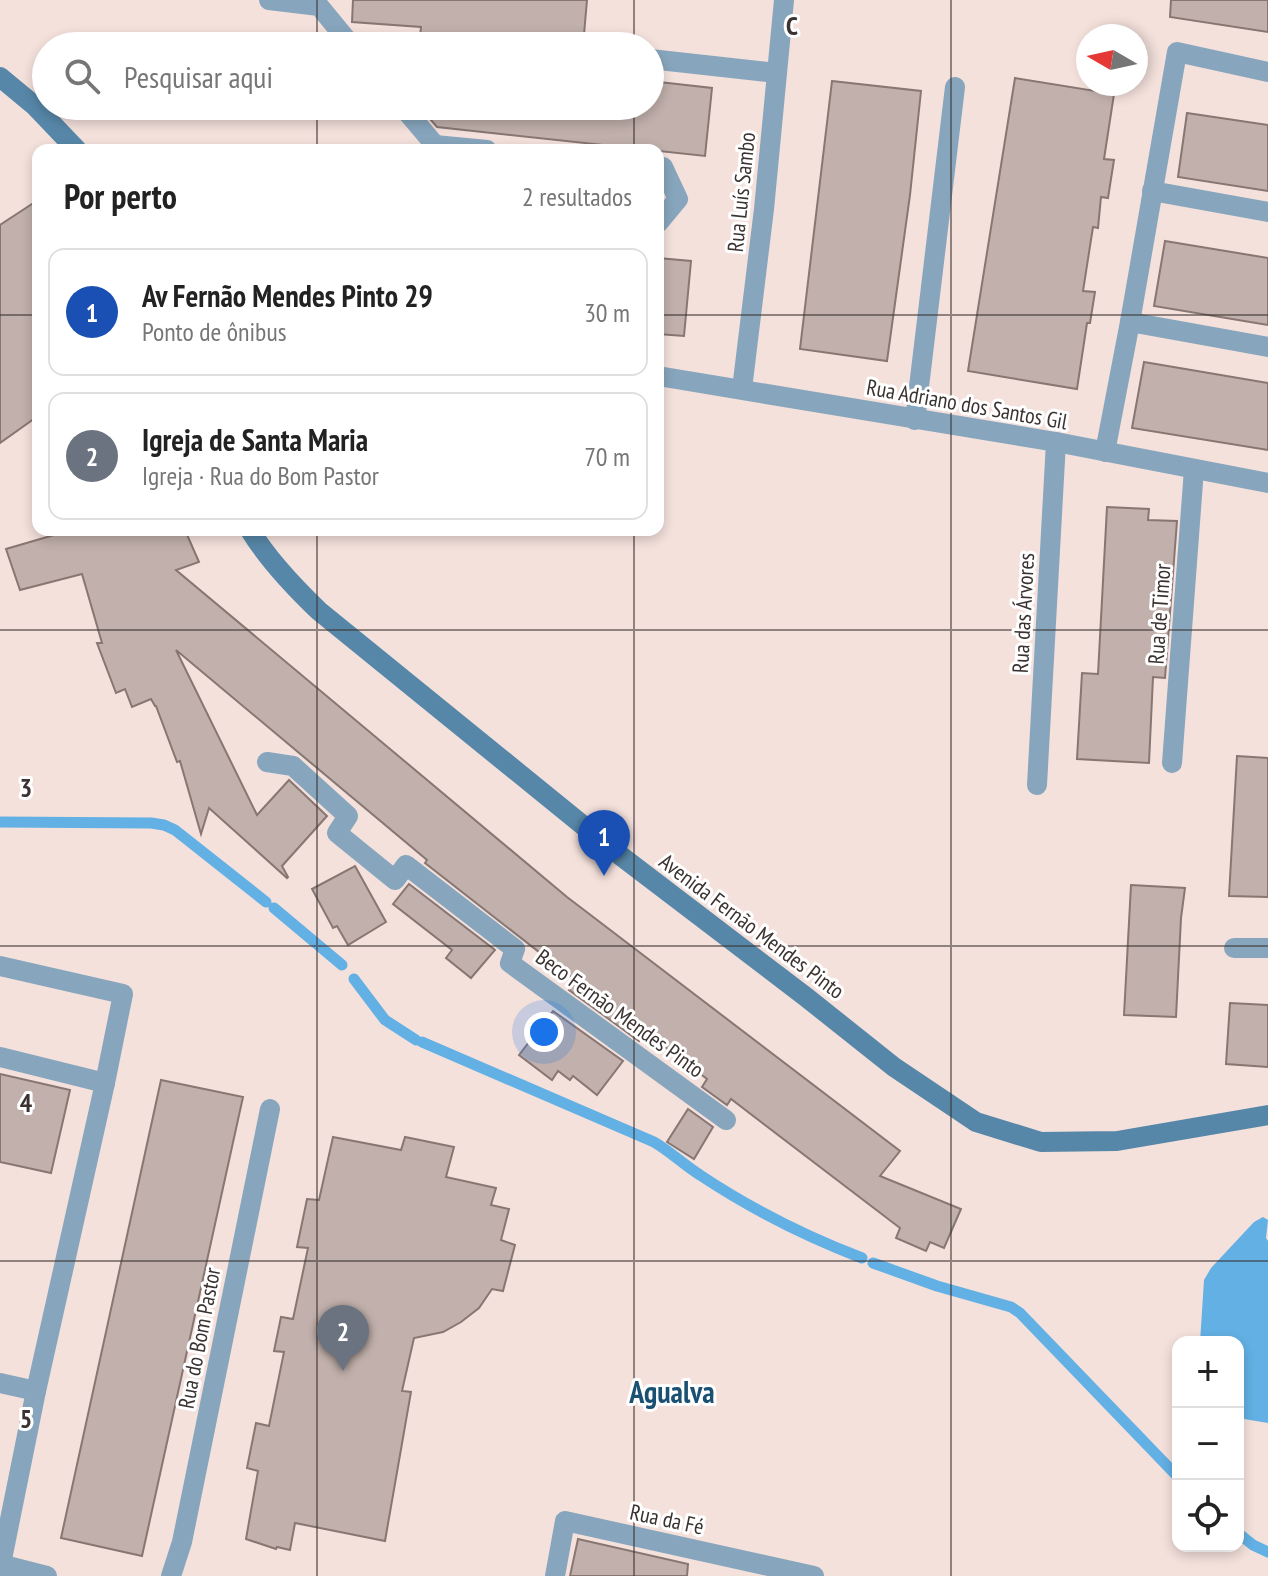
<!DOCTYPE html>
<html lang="pt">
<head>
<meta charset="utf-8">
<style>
	body { margin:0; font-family:"PT Sans Narrow",sans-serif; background:#f6f6f6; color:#222 }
	.controls { position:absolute; right:24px; bottom:24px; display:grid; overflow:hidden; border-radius:16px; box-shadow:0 4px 12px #0003 }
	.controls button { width:72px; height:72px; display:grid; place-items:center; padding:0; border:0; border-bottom:2px solid #e0e0e0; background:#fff; color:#222; font:40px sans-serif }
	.compass { position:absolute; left:1076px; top:24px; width:72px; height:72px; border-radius:50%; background:#fff; box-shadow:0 4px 12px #0003; rotate:279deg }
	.you { position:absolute; left:544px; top:1032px; width:28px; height:28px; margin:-20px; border:6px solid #fff; border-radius:50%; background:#1a73e8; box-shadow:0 0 0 12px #1a73e833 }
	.badge { display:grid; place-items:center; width:52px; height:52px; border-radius:50%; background:#7c3aed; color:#fff; font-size:26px; font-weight:700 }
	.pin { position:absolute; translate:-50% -66px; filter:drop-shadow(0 2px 4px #0008) }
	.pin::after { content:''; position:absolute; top:42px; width:28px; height:24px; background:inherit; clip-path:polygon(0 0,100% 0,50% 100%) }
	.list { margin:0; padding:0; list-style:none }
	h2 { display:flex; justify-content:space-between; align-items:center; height:104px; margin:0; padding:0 32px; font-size:34px }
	h2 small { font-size:26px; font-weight:400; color:#767676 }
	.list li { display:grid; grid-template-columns:52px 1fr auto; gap:24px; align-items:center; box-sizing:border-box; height:128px; margin:0 16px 16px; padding:0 16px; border:2px solid #e0e0e0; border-radius:16px }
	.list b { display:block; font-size:30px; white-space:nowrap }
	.list p { margin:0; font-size:26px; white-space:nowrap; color:#767676 }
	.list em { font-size:26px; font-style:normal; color:#767676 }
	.icon { flex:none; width:44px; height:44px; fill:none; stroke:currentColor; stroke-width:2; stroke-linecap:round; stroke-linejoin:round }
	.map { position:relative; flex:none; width:1268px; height:1576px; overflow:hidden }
	.search { position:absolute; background:#fff; box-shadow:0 4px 12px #0003; left:32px; top:32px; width:632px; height:88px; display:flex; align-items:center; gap:20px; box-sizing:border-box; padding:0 28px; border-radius:44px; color:#767676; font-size:30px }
	.panel { position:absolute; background:#fff; box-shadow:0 4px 12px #0003; left:32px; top:144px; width:632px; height:392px; border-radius:16px }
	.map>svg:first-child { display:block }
	.water { fill:#63b0e4 }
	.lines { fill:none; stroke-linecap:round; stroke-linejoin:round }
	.stream { stroke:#63b0e4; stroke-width:11 }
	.building { fill:#c1b0ab; stroke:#877672; stroke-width:2 }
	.lane { stroke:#87a6bd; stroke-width:20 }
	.street { stroke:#87a6bd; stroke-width:20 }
	.secondary { stroke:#5787a8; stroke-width:20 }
	.grid { fill:none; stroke:#3a3331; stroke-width:2; stroke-opacity:0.55 }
	.labels { text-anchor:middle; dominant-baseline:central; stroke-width:6; stroke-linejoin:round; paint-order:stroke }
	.street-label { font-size:22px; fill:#3a3331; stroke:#fff }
	.district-label { font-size:30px; font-weight:bold; fill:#1a5173; stroke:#fff }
	.grid-label { font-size:26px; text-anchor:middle; font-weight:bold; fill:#3a3331; stroke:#fff; stroke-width:6; stroke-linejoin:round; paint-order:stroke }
</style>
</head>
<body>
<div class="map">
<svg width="1268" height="1576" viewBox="0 0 1268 1576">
	<rect width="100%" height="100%" fill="#f4e1dc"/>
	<polygon class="water" points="1263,1217 1268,1220 1266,1238 1268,1241 1268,1423 1238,1418 1238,1342 1200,1342 1204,1280 1211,1268 1254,1222"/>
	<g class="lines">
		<g class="stream">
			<polyline points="0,822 151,823 164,825 175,830 266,902"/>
			<polyline points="274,908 342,965"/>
			<polyline points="354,979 385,1020 416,1040"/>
			<path d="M422,1042L654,1142C671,1152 684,1165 700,1175C751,1209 805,1236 862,1258"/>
			<polyline points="873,1263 937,1286 1011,1307 1020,1313 1178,1477"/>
			<polyline points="1238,1533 1253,1545 1268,1552"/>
		</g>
	</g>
	<g class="building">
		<polygon points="353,0 587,0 583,46 419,46 421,27 352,22"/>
		<polygon points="1171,0 1268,0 1268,32 1170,17"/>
		<polygon points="1015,78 1114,94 1104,159 1114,160 1108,198 1101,197 1098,228 1093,227 1083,291 1095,292 1090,323 1087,323 1077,389 968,371"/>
		<polygon points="650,81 712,88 705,156 437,127 430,119 431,106 650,106"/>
		<polygon points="832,81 921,91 910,195 887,361 800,349"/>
		<polygon points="1187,113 1268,125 1268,191 1178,177"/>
		<polygon points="38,200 38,416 0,443 0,225"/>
		<polygon points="1165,241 1268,258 1268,325 1154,306"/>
		<polygon points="658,258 691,261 684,336 658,334"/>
		<polygon points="1144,362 1268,383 1268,450 1132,428"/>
		<polygon points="1107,507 1149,509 1148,520 1177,521 1165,678 1153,677 1149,763 1077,759 1082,673 1098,674"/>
		<polygon points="71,530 185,530 199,562 176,570 567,897 900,1151 880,1176 961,1209 944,1248 930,1242 926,1251 896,1238 900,1228 731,1099 727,1105 702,1087 707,1079 645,1032 639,1041 569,990 576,981 425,863 427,860 176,650 257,815 289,780 327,816 282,866 288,877 287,878 209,808 201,834 180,761 177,762 156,706 155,706 151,699 132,707 125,689 116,693 97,643 102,643 82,574 20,590 6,549"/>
		<polygon points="1237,756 1268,758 1268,897 1229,896"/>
		<polygon points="355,866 386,922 348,945 337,926 333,928 312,889"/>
		<polygon points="409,884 495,950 471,978 446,958 452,950 393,904"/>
		<polygon points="1131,885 1185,888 1181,918 1176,1017 1124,1015"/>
		<polygon points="1230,1003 1268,1005 1268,1067 1226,1064"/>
		<polygon points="553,1011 623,1061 597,1095 573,1076 570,1080 558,1071 552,1080 519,1055"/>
		<polygon points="0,1074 70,1090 51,1173 0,1162"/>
		<polygon points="161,1080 243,1097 142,1556 61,1538"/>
		<polygon points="688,1109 713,1127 694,1159 667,1142"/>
		<polygon points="333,1137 401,1150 405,1137 454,1147 446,1177 496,1188 491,1205 509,1209 501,1240 515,1245 503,1291 492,1289 479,1308 461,1322 443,1332 414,1338 402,1391 411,1392 385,1541 295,1523 290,1550 277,1547 276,1549 246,1539 258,1471 247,1468 256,1423 269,1426 284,1352 274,1351 281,1317 293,1319 308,1248 297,1247 307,1199 319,1200"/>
		<polygon points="578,1539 688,1564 687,1576 570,1576"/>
	</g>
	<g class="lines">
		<g class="lane">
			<polyline points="915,420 955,87"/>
			<polyline points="0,966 123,994 105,1083"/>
		</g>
		<g class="street">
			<polyline points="269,0 319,6 352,46"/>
			<polyline points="650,59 777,73"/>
			<polyline points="402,106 435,145"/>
			<polyline points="434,150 435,145 487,150"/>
			<polyline points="658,166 663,167 678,199 658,223"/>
			<polyline points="1152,191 1268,212"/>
			<polyline points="1130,322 1268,347"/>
			<polyline points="658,376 1056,442 1268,483"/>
			<polyline points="742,389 764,209 784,0"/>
			<polyline points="1105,452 1130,322 1177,52 1268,72"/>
			<polyline points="267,762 293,766 348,816 337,833 395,880 406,865 515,949 510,963 726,1120"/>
			<polyline points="1172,763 1194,469"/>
			<polyline points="1037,785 1056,442"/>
			<polyline points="1234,948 1268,948"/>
			<polyline points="0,1057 105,1083 36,1391 0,1569"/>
			<polyline points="0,1383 36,1391"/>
			<polyline points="0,1564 47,1576"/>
			<polyline points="171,1576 182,1542 270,1109"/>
			<polyline points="555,1576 565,1521 814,1576"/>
		</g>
		<g class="secondary">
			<polyline points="0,77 35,106 77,150"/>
			<path d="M250,530C268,560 294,587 319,611L617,853L806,997L894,1067L976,1122L1041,1142L1117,1141L1268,1115"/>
		</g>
	</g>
	<path class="grid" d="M317,0V46M634,0V46M951,0V1576M317,106V150M634,106V150M0,315H38M658,315H1268M317,530V1576M634,530V1576M0,630H1268M0,946H1268M0,1261H1268"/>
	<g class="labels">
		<g class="street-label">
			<text transform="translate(741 192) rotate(-84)">Rua Luís Sambo</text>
			<text transform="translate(967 404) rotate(10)">Rua Adriano dos Santos Gil</text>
			<text transform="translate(1023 613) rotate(-87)">Rua das Árvores</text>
			<text transform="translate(1159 614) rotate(-86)">Rua de Timor</text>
			<text transform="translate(752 926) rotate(37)">Avenida Fernão Mendes Pinto</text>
			<text transform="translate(620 1013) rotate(36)">Beco Fernão Mendes Pinto</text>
			<text transform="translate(199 1338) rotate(-79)">Rua do Bom Pastor</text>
			<text transform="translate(667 1519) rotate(12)">Rua da Fé</text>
		</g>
		<g class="district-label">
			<text x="672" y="1391">Agualva</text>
		</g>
	</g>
	<g class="grid-label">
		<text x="792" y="35">C</text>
		<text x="26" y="797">3</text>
		<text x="26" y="1112">4</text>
		<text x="26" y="1428">5</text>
	</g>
</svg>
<div class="controls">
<button>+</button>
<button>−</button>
<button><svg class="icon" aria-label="locate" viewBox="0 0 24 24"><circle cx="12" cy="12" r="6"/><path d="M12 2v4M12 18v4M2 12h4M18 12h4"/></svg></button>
</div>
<svg class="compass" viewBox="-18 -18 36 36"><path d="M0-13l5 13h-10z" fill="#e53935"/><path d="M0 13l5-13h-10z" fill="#767676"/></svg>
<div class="you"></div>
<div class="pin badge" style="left:604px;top:876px;background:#1a4fb4">1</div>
<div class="pin badge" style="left:343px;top:1371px;background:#6b7280">2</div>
<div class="search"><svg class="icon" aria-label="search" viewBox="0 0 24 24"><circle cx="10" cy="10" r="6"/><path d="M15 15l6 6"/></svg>Pesquisar aqui</div>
<section class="panel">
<h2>Por perto<small>2 resultados</small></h2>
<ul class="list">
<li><span class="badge" style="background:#1a4fb4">1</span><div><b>Av Fernão Mendes Pinto 29</b><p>Ponto de ônibus</p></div><em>30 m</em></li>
<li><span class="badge" style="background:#6b7280">2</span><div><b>Igreja de Santa Maria</b><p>Igreja · Rua do Bom Pastor</p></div><em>70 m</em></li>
</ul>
</section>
</div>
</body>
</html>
